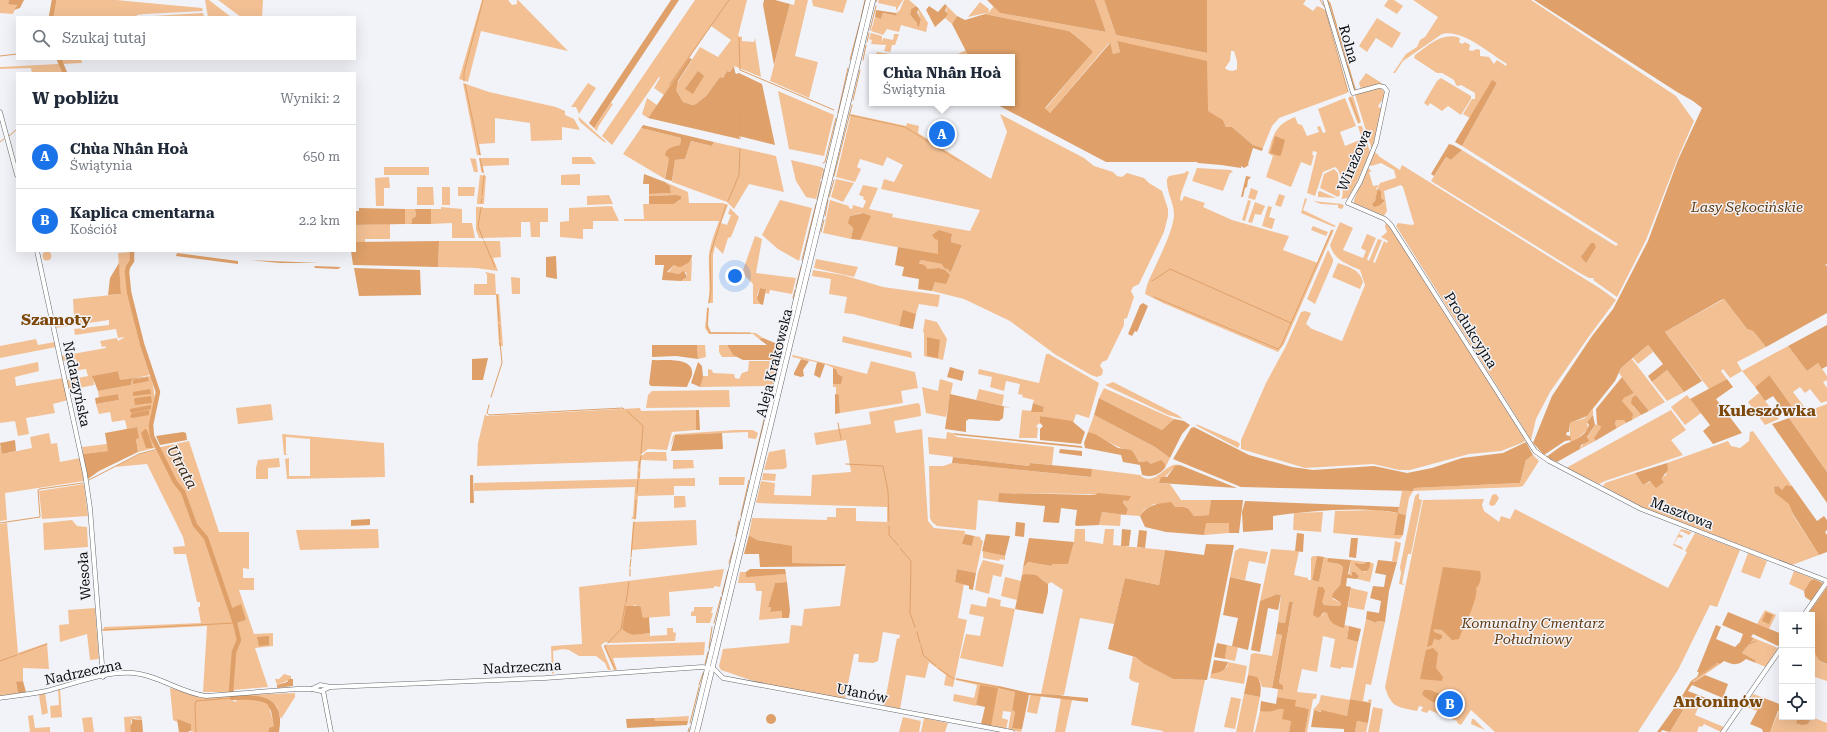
<!DOCTYPE html>
<html lang="pl">
<head>
<meta charset="utf-8">
<style>
	body { margin:0; font-family:"Roboto Serif",serif; background:#f2f2f3; color:#1f2937 }
	.controls { position:absolute; right:12px; bottom:12px; display:grid; overflow:hidden; border-radius:0px; box-shadow:0 4px 16px #0002 }
	.controls button { width:36px; height:36px; display:grid; place-items:center; padding:0; border:0; border-bottom:1px solid #e0e1e3; background:#fff; color:#1f2937; font:20px sans-serif }
	.you { position:absolute; left:735px; top:276px; width:14px; height:14px; margin:-10px; border:3px solid #fff; border-radius:50%; background:#1a73e8; box-shadow:0 0 0 6px #1a73e833 }
	.badge { display:grid; place-items:center; width:26px; height:26px; border-radius:50%; background:#1a73e8; color:#fff; font-size:13px; font-weight:700 }
	.pin { position:absolute; translate:-50% -50%; border:2px solid #fff; box-shadow:0 1px 4px #0006 }
	.popup { position:absolute; left:869px; top:54px; width:146px; height:52px; box-sizing:border-box; display:grid; place-content:center; border-radius:0px; background:#fff; filter:drop-shadow(0 1px 3px #0005); font-size:13px; white-space:nowrap; color:#747a83 }
	.popup b { font-size:15px; color:#1f2937 }
	.popup::after { content:''; position:absolute; left:50%; top:100%; margin-left:-8px; border:8px solid transparent; border-top-color:#fff }
	.list { margin:0; padding:0; list-style:none }
	h2 { display:flex; justify-content:space-between; align-items:center; height:52px; margin:0; padding:0 16px; font-size:17px }
	h2 small { font-size:13px; font-weight:400; color:#747a83 }
	.list li { display:grid; grid-template-columns:26px 1fr auto; gap:12px; align-items:center; box-sizing:border-box; height:64px; padding:0 16px; border-top:1px solid #e0e1e3 }
	.list b { display:block; font-size:15px; white-space:nowrap }
	.list p { margin:0; font-size:13px; white-space:nowrap; color:#747a83 }
	.list em { font-size:13px; font-style:normal; color:#747a83 }
	.icon { flex:none; width:22px; height:22px; fill:none; stroke:currentColor; stroke-width:2; stroke-linecap:round; stroke-linejoin:round }
	.map { position:relative; flex:none; width:1827px; height:732px; overflow:hidden }
	.search { position:absolute; background:#fff; box-shadow:0 4px 16px #0002; left:16px; top:16px; width:340px; height:44px; display:flex; align-items:center; gap:10px; box-sizing:border-box; padding:0 14px; border-radius:0px; color:#747a83; font-size:15px }
	.panel { position:absolute; background:#fff; box-shadow:0 4px 16px #0002; left:16px; top:72px; width:340px; height:180px; border-radius:0px }
	.map>svg:first-child { display:block }
	.green { fill:#f3c094; fill-rule:evenodd }
	.forest { fill:#dfa069 }
	.water { fill:#dea068 }
	.lines { fill:none; stroke-linecap:round; stroke-linejoin:round }
	.stream { stroke:#dea068; stroke-width:1 }
	.river { stroke:#dea068; stroke-width:4.5 }
	.secondary-casing { stroke:#65686c; stroke-width:5 }
	.primary-casing { stroke:#65686c; stroke-width:5.5 }
	.secondary { stroke:#fff; stroke-width:4 }
	.primary { stroke:#fff; stroke-width:4.5 }
	.labels { text-anchor:middle; dominant-baseline:central; stroke-width:3; stroke-linejoin:round; paint-order:stroke }
	.street-label { font-size:14px; fill:#0c0d0f; stroke:#f1f3f8 }
	.park-label { font-size:14px; font-style:italic; fill:#633a0f; stroke:#f1f3f8 }
	.water-label { font-size:15px; font-style:italic; fill:#422810; stroke:#f1f3f8 }
	.quarter-label { font-size:16px; font-weight:bold; fill:#7e480a; stroke:#f1f3f8 }
</style>
</head>
<body>
<div class="map">
<svg width="1827" height="732" viewBox="0 0 1827 732">
	<rect width="100%" height="100%" fill="#f1f3f8"/>
	<g class="green">
		<polygon points="0,0 9,0 8,4 17,4 13,14 0,13"/>
		<polygon points="53,0 116,0 202,8 203,11 145,14 137,15 136,17 203,13 204,17 50,17"/>
		<polygon points="205,0 209,0 231,17 208,17"/>
		<polygon points="218,0 263,0 262,17 241,17"/>
		<polygon points="482,0 508,0 512,5 517,4 517,0 518,0 568,51 481,31 468,82 459,79"/>
		<polygon points="695,0 747,0 738,36 742,37 742,41 754,42 755,38 761,77 734,66 730,72 727,71 723,78 720,77 706,96 696,104 691,105 683,102 676,90 676,85 700,47 718,57 731,40 711,26 664,95 654,88 660,78 659,77 612,145 602,136"/>
		<polygon points="795,0 808,0 795,56 818,62 809,98 770,81 790,4 794,5"/>
		<polygon points="812,0 847,0 843,13 813,6"/>
		<polygon points="879,0 903,0 896,11 896,7 878,3"/>
		<polygon points="904,0 909,0 916,6 911,9 910,15 917,23 921,22 918,10 919,9 928,23 926,32 901,25 899,32 887,29 886,24 887,29 883,35 871,31 875,17 881,19 883,13 897,16 896,13 900,10"/>
		<path d="M1095,0H1104L1116,35L1207,53V0H1306L1303,4L1313,11L1317,6L1324,9L1347,89V93L1279,118L1272,126L1263,148L1253,145L1232,127H1226L1223,120L1207,111L1117,42L1120,52L1113,54L1109,43L1050,113L1045,109L1092,53C1085,44 1078,36 1069,31L985,14L986,13L968,17L980,2L989,9L988,13L994,6L1000,13L1106,32ZM1231,51H1234L1237,61V69C1234,72 1227,71 1225,68L1230,61Z"/>
		<polygon points="1329,0 1356,90 1354,91 1326,1"/>
		<polygon points="1388,0 1394,0 1403,6 1397,14 1384,6"/>
		<path d="M1413,0H1531L1676,96L1694,121L1677,160L1646,240L1617,297L1593,280L1594,278H1589L1578,272L1431,181L1446,157L1451,160L1462,150L1616,246L1618,244L1462,146L1497,83L1492,81L1470,118L1463,114L1472,99H1475V93L1461,85L1458,86L1456,85L1454,80L1442,73H1437L1414,58L1415,55C1429,45 1440,33 1458,37L1460,39L1459,42L1462,44L1465,42L1470,45L1469,50L1472,51L1477,49L1480,50V56L1489,57L1494,64L1497,60L1506,66L1507,64C1490,54 1463,29 1442,34L1403,61L1395,73H1393L1406,54L1417,47L1420,40L1425,37L1438,17Z"/>
		<polygon points="947,6 957,16 952,24 945,18"/>
		<polygon points="1377,18 1401,33 1392,48 1376,38 1367,52 1359,46"/>
		<polygon points="871,33 882,36 882,42 883,38 893,40 894,34 899,34 895,45 892,45 889,57 876,56 877,52 890,54 890,52 884,51 886,45 871,44 872,40 869,39"/>
		<polygon points="966,50 969,56 952,57"/>
		<polygon points="57,59 81,59 82,63 62,64 66,73 32,73 31,68 0,69 0,67 58,64"/>
		<polygon points="1366,73 1383,84 1361,89 1359,83"/>
		<polygon points="1441,78 1471,96 1471,99 1461,115 1448,106 1442,111 1430,103 1428,106 1424,103 1437,81"/>
		<polygon points="463,83 489,92 556,107 565,111 565,115 574,119 580,130 562,127 562,140 531,141 530,123 495,118 495,143 479,144 481,155 477,155"/>
		<polygon points="588,83 596,88 579,114 576,107 571,107"/>
		<polygon points="1377,88 1381,88 1384,92 1384,98 1378,106 1379,108 1382,106 1372,150 1355,95"/>
		<polygon points="778,91 834,115 824,156 789,149"/>
		<polygon points="1353,96 1361,122 1358,124 1348,98"/>
		<polygon points="647,98 657,105 648,118 642,114"/>
		<path d="M1345,98L1356,126L1340,132L1345,146L1362,139L1358,126H1362L1370,152L1356,184L1348,198L1341,199C1345,194 1342,171 1335,167L1323,172L1315,196L1307,193L1317,152L1313,151L1312,155H1314L1311,166L1301,162L1291,187L1266,177L1273,156L1268,153C1274,134 1275,125 1295,117L1298,124L1302,125L1307,136L1319,132L1317,127L1320,126L1323,133L1326,132L1318,109Z"/>
		<polygon points="611,103 613,104 598,127 597,131 594,128"/>
		<path d="M851,114L906,126L907,123L919,126L918,133L991,179L1007,132L1000,114L1084,158L1094,166L1113,172L1117,176L1122,177L1127,173L1144,178L1149,183L1162,191L1168,209V216L1164,232L1139,284L1133,287L1131,291L1134,297L1127,318L1124,319V325L1107,360L1102,362L1100,366L1103,370L1102,375L1097,377L1091,375L1056,355L1010,321L964,299L932,291L935,282L948,275C942,265 936,270 928,269L919,262L921,260L943,264L944,268L949,270L950,274L962,245L951,242L952,236L938,240V255L860,240L868,215L861,213L850,216L849,224L853,228L851,239L823,233L830,200L849,206V208L852,209L853,205L863,208L866,201L863,199L864,197L859,195L863,185L878,188L869,209L893,214L892,217L970,231L980,210L881,189L884,179L894,182L903,165L887,157L883,166L860,159L857,167L861,169L855,182L836,177Z"/>
		<polygon points="578,117 580,118 606,142 604,142 580,122"/>
		<path d="M641,128L681,138L680,145C669,150 667,168 665,179L623,154Z"/>
		<polygon points="691,141 712,146 714,142 776,156 784,192 749,184 734,209 727,202 672,182 675,160 685,159"/>
		<path d="M1375,152L1380,157L1400,170L1402,165L1601,289L1616,300L1590,335L1550,392L1536,419L1531,440L1396,226L1398,223L1412,225L1414,224L1403,187L1401,185L1384,191L1387,211L1384,216L1354,203V200L1367,168L1370,169L1371,172H1369L1373,186L1379,185L1376,189L1378,190L1375,201L1372,204C1377,206 1382,205 1385,201L1381,198L1379,189L1378,188L1380,183L1396,178L1394,170L1381,163L1371,166L1369,165Z"/>
		<polygon points="572,157 591,157 596,164 572,164"/>
		<polygon points="470,158 476,159 478,172 474,172"/>
		<polygon points="479,158 509,158 509,165 483,166 484,173 482,173 481,171"/>
		<polygon points="791,160 821,167 823,170 816,199 806,197 796,181"/>
		<rect x="384" y="167" width="45" height="8"/>
		<polygon points="1197,168 1231,170 1233,172 1230,173 1223,191 1192,181"/>
		<polygon points="1334,169 1338,173 1340,195 1338,197 1320,188 1324,174"/>
		<path d="M1186,171L1189,172L1181,194L1180,200L1182,201L1184,196L1205,203L1203,207L1232,220L1289,236L1283,250L1315,262L1317,263L1331,230H1334L1284,344L1278,352L1163,303L1145,294L1147,285C1154,267 1173,234 1174,215C1174,202 1166,192 1167,179L1169,176L1185,173Z"/>
		<polygon points="580,174 580,185 561,185 561,175"/>
		<polygon points="480,175 486,176 484,204 477,204 477,201"/>
		<polygon points="389,177 390,188 384,188 384,206 376,206 375,178"/>
		<polygon points="836,179 854,183 843,202 831,197"/>
		<path d="M665,182L688,192L689,203H723L728,205L721,223L727,225L731,215L728,214L730,208L739,217L731,237L728,238L723,254L715,246L713,255V303H708C711,287 708,272 709,256C710,244 715,232 719,221H624V219H644L643,204H674L680,200L681,196L677,195L649,196V194L671,193L670,186Z"/>
		<polygon points="417,187 433,187 434,205 417,205"/>
		<rect x="442" y="187" width="8" height="18"/>
		<polygon points="458,187 475,187 474,196 458,196"/>
		<polygon points="1251,188 1258,191 1255,200 1248,198"/>
		<polygon points="1320,191 1336,198 1318,197 1318,192"/>
		<polygon points="1279,194 1285,196 1281,207 1275,205"/>
		<polygon points="609,195 613,204 587,205 587,196"/>
		<polygon points="1305,198 1307,199 1303,210 1336,226 1334,227 1301,213"/>
		<polygon points="780,200 812,208 799,261 778,249 762,235"/>
		<polygon points="1248,200 1251,201 1245,221 1242,220"/>
		<polygon points="1313,201 1342,204 1344,206 1342,209 1338,208 1338,205 1321,204"/>
		<polygon points="1255,202 1265,206 1261,215 1255,214 1252,223 1248,222"/>
		<polygon points="612,206 619,221 593,221 593,229 583,229 583,239 560,237 560,222 569,221 569,208"/>
		<polygon points="1268,206 1272,207 1269,217 1275,219 1272,229 1262,226"/>
		<polygon points="441,207 462,209 462,223 472,223 475,238 452,238 452,223 431,224 431,209 441,209"/>
		<polygon points="476,207 483,207 483,208 548,208 548,222 540,222 540,237 531,237 530,222 521,222 521,237 479,238 476,230"/>
		<polygon points="405,209 415,209 416,216 411,221 411,224 405,224"/>
		<path d="M1340,222L1353,228L1343,250L1363,258L1366,251L1361,248L1367,234L1376,238L1367,259L1369,261L1378,239L1382,240L1373,262L1375,263L1384,241L1387,243L1388,241L1381,237L1387,232L1385,227L1386,222L1390,226L1525,440L1524,442L1501,451L1469,454L1410,470H1399L1373,464L1305,468L1241,449V440L1266,383L1286,346L1301,312L1305,311L1311,313L1306,324L1310,327V328L1342,341L1365,285L1360,270C1347,264 1334,260 1330,245Z"/>
		<polygon points="390,224 390,239 365,239 365,242 355,242 355,225"/>
		<polygon points="1313,226 1328,232 1326,236 1311,230"/>
		<polygon points="755,236 762,239 756,273 796,278 792,294 770,290 769,294 765,293 766,289 760,288 757,295 760,304 753,304 753,284 742,273"/>
		<polygon points="439,241 500,241 501,257 493,258 498,271 476,268 438,267"/>
		<polygon points="1328,250 1333,259 1333,262 1315,304 1307,299"/>
		<circle cx="47" cy="256" r="4.5"/>
		<polygon points="131,252 131,260 128,264 126,272 127,288 139,341 150,375 120,381 118,371 93,376 94,385 69,390 67,380 88,376 86,369 78,370 76,359 63,361 61,356 106,348 105,346 102,347 100,341 117,338 118,341 125,337 118,338 116,329 75,335 74,329 109,325 109,320 55,328 53,319 74,317 73,299 121,294 118,253"/>
		<polygon points="692,259 691,281 681,281 687,277 686,272 679,274 668,273 674,265 684,266"/>
		<polygon points="816,259 858,267 854,277 814,268"/>
		<path d="M1338,263C1348,267 1360,269 1363,282L1360,289L1332,277Z"/>
		<polygon points="813,270 843,275 883,287 940,295 938,307 919,304 916,314 903,311 899,326 853,314 844,313 847,297 829,294 831,279 812,276"/>
		<polygon points="485,272 495,274 496,294 499,294 503,346 499,346 496,295 474,295 474,284 487,284 487,275"/>
		<polygon points="511,277 520,278 520,294 512,294"/>
		<polygon points="1724,299 1747,329 1753,331 1766,347 1737,362 1742,371 1788,346 1807,371 1818,363 1827,376 1827,380 1823,382 1827,388 1827,401 1821,403 1810,389 1805,393 1800,387 1793,392 1806,409 1796,412 1770,376 1755,387 1742,371 1730,378 1723,369 1721,371 1727,379 1709,389 1665,332"/>
		<polygon points="707,308 709,308 708,325 711,332 756,333 763,338 759,339 753,334 709,334 705,328"/>
		<polygon points="925,319 937,322 947,339 943,360 924,356 924,333 923,332"/>
		<polygon points="843,336 911,352 912,358 842,342"/>
		<polygon points="36,339 38,345 55,342 56,347 0,358 0,346"/>
		<polygon points="697,345 705,345 706,357 698,359"/>
		<polygon points="719,345 727,345 733,355 737,357 722,357 719,352"/>
		<polygon points="1648,345 1653,352 1638,364 1633,358"/>
		<polygon points="1046,354 1049,354 1099,383 1089,418 1076,414 1073,423 1040,416 1040,423 1036,426 1038,428 1037,438 1019,438 1022,410 1043,412 1044,407 1033,403 1034,400 1022,397 1023,395 1018,394 1020,384 1006,381 1004,391 990,387 992,377 978,374 979,369 1039,383"/>
		<polygon points="793,355 867,374 871,361 915,372 918,388 901,391 903,403 840,413 839,395 836,395 836,387 833,387 833,384 841,384 843,377 838,374 836,369 825,364 792,357"/>
		<path d="M1632,359L1665,402L1649,411L1636,395L1633,406L1641,415L1632,420C1634,411 1625,408 1622,401L1624,398L1634,393L1619,373L1621,368Z"/>
		<polygon points="749,361 770,361 768,372 766,372 764,378 768,379 773,361 778,362 773,384 767,386 700,387 702,376 708,376 708,369 712,370 713,373 734,374 735,378 739,379 742,373 748,371"/>
		<polygon points="38,362 39,371 15,377 16,386 63,378 68,400 53,404 55,413 26,418 29,434 18,436 15,421 0,423 0,370"/>
		<polygon points="1667,370 1684,392 1667,401 1652,382"/>
		<path d="M151,376C153,384 155,396 155,405C153,423 146,429 156,448L189,441L219,532H249V569L243,568V578H254V590H239L254,634L273,633V646L255,648L268,687L234,690V692H203L207,626L103,631L104,627L201,623L198,607H200V602H197L186,554H174L173,547L185,546L183,537L147,464L114,467L140,454L157,450L155,448L138,452L136,439L138,438L137,427L127,429L125,420L112,422L110,412L99,414L96,404L119,400L118,394L99,398L98,391L131,385L132,380ZM230,609L246,620L237,623Z"/>
		<polygon points="940,379 953,383 946,417 926,413 922,387 938,391"/>
		<polygon points="1113,382 1178,415 1183,419 1168,415 1105,385"/>
		<polygon points="1104,388 1174,419 1162,430 1099,398"/>
		<polygon points="979,389 1004,395 1002,406 976,400"/>
		<polygon points="729,390 730,407 646,408 648,395 652,391"/>
		<polygon points="1759,393 1779,419 1765,425 1748,402"/>
		<polygon points="1687,395 1701,413 1685,425 1671,407"/>
		<polygon points="918,403 920,405 921,416 894,421 896,433 922,429 928,521 934,528 965,531 963,544 972,546 974,536 980,537 981,540 983,541 976,573 957,569 955,582 964,584 958,618 967,620 953,687 944,685 946,675 929,662 925,678 906,675 900,709 884,706 897,638 899,639 900,635 883,632 878,661 873,663 858,662 859,654 854,654 845,699 759,683 721,670 719,666 723,649 789,643 791,625 802,626 804,609 840,606 846,564 792,563 776,543 757,540 749,535 752,518 827,520 827,517 836,517 836,508 856,508 856,521 887,522 887,507 756,503 761,481 775,483 774,495 811,496 812,475 851,472 846,440 816,445 814,433 871,424 869,412"/>
		<polygon points="271,404 273,420 238,424 236,408"/>
		<polygon points="1827,404 1827,472 1789,418"/>
		<polygon points="640,408 641,411 696,410 696,430 672,432 667,450 648,449 640,455 643,455 646,452 666,452 667,461 641,460 640,479 695,478 695,486 674,486 674,495 638,496 636,519 631,519 633,516 635,487 474,491 474,483 637,479 638,461 477,466 478,443 485,414 487,416"/>
		<polygon points="1593,409 1593,415 1587,422 1588,429 1576,440 1570,444 1570,423 1585,418"/>
		<polygon points="1671,410 1686,430 1671,440 1683,455 1605,481 1599,484 1566,468"/>
		<path d="M1094,415L1155,447L1170,458L1165,468V464H1151L1147,461L1139,462L1134,453C1118,448 1104,439 1088,432Z"/>
		<polygon points="1616,420 1624,420 1626,423 1617,428 1615,424"/>
		<polygon points="1196,424 1238,442 1240,444 1238,448 1197,426"/>
		<polygon points="1597,424 1601,427 1594,438 1595,441 1580,449 1595,425"/>
		<polygon points="735,430 753,430 758,433 756,439 748,438 748,432 675,435 670,448 673,436 676,434"/>
		<path d="M1753,431L1792,486L1786,485L1782,490L1777,486L1774,488L1790,504L1793,515L1819,555L1792,565L1639,506L1603,486L1605,483L1635,473L1643,485C1650,481 1659,480 1666,475L1667,463L1728,441L1731,446L1740,448L1749,441L1750,432Z"/>
		<polygon points="947,432 952,433 957,437 1054,447 1052,465 1030,463 1029,466 929,454 928,437 946,439"/>
		<polygon points="49,433 51,444 57,443 60,462 80,458 84,481 5,493 7,520 0,521 0,445 2,454 32,448 30,437"/>
		<polygon points="282,434 384,443 385,477 287,479 285,459 289,458 289,476 310,476 310,439 286,437 286,454 288,455 284,455"/>
		<polygon points="107,444 109,451 83,454 82,447"/>
		<polygon points="785,449 787,467 784,469 764,470 769,452"/>
		<polygon points="1533,455 1539,461 1523,486 1519,487 1413,491 1409,498 1406,515 1399,513 1394,534 1403,535 1400,539 1333,533 1335,511 1378,510 1398,513 1402,491 1413,491 1414,488 1520,483 1526,460"/>
		<polygon points="279,458 280,467 268,468 268,479 256,479 256,468 258,460"/>
		<polygon points="673,460 693,460 694,468 673,469"/>
		<path d="M952,463L1090,477L1092,469L1140,475C1155,489 1166,460 1180,465C1171,467 1167,477 1159,483L1170,484L1181,500H1211L1210,513L1209,515L1194,516L1186,507H1175L1154,504L1144,510L1140,516L1126,515L1128,509L1123,503L1124,500L1090,494L1000,493L998,502L978,500L976,530L937,526L932,522L930,518L929,466H943Z"/>
		<polygon points="763,473 776,474 775,481 762,480"/>
		<polygon points="719,477 745,477 744,485 719,485"/>
		<polygon points="84,484 88,516 42,519 39,491"/>
		<polygon points="1419,493 1419,499 1422,500 1411,554 1408,554 1402,583 1405,585 1399,584 1401,573 1400,567 1415,496"/>
		<polygon points="1496,494 1499,498 1495,505 1491,506 1489,504 1492,495"/>
		<polygon points="674,496 685,496 686,507 674,508"/>
		<path d="M1484,499L1482,505L1484,511L1499,522L1501,516L1510,519L1515,509L1668,588L1687,552L1685,551L1695,533L1740,550L1717,607L1710,605L1678,670L1638,732H1495L1471,710L1461,725L1457,723V721L1429,710L1427,713L1421,711L1423,707L1419,706L1417,711C1398,707 1391,708 1385,687L1423,500Z"/>
		<polygon points="1102,512 1121,514 1120,526 1099,525"/>
		<polygon points="1323,512 1321,532 1293,530 1294,513"/>
		<polygon points="72,520 77,526 87,527 88,547 44,550 43,523"/>
		<polygon points="696,520 697,545 631,550 633,522"/>
		<polygon points="7,523 18,653 47,643 49,669 23,668 23,681 16,683 18,694 0,696 0,524"/>
		<polygon points="1205,523 1230,523 1229,533 1204,535"/>
		<polygon points="378,529 379,548 300,550 296,530"/>
		<path d="M1075,529H1085V541L1103,544L1105,529H1114L1113,545L1165,550L1159,585L1125,578L1114,624L1080,618L1064,695L1041,694L1063,590L1051,582L1048,584C1040,577 1033,573 1022,575L1023,568L1028,562L1051,566L1053,564L1068,563L1074,542Z"/>
		<polygon points="1681,529 1692,532 1689,535 1681,531 1679,534 1683,536 1682,538 1678,537 1674,544 1682,547 1683,550 1673,545"/>
		<polygon points="1395,541 1401,543 1397,562 1392,561"/>
		<polygon points="1240,548 1268,552 1265,564 1249,561 1245,580 1230,577 1235,551"/>
		<polygon points="1271,549 1299,551 1294,575 1308,578 1308,580 1311,580 1311,558 1313,556 1317,556 1312,580 1319,582 1324,557 1328,558 1327,562 1339,564 1343,567 1340,585 1333,593 1333,599 1341,603 1340,606 1324,605 1322,602 1320,586 1322,616 1324,612 1327,613 1328,617 1344,628 1344,625 1349,626 1347,639 1358,642 1353,668 1341,667 1341,669 1330,667 1335,639 1323,636 1317,672 1302,669 1297,692 1317,694 1316,699 1313,699 1307,732 1305,732 1309,709 1294,706 1295,700 1277,697 1278,689 1283,690 1279,683 1293,603 1289,602 1285,623 1278,622 1281,595 1277,594 1260,601"/>
		<polygon points="983,551 1005,556 1005,560 1000,559 999,561 983,558"/>
		<polygon points="1748,553 1767,561 1760,579 1741,572"/>
		<polygon points="983,560 1004,565 1001,577 993,575 989,594 975,590 978,572"/>
		<polygon points="1351,560 1366,562 1364,564 1356,563 1356,566 1365,572 1370,567 1370,562 1374,564 1370,582 1357,579 1359,576 1355,572 1352,573 1352,576 1349,576"/>
		<path d="M724,569L720,587L714,586V588L669,592L670,616L643,618L641,607L634,605L625,619L622,629C631,637 639,634 650,633V636L667,635V628H673V632L676,633L675,641L610,643L605,642L601,645L611,670H608L605,663L596,656H579L569,650L563,649L553,651L554,673L552,674L551,646L582,644L579,587Z"/>
		<polygon points="1794,571 1814,579 1810,581 1804,591 1789,584"/>
		<polygon points="740,572 746,572 746,576 786,574 787,582 775,583 768,607 771,607 770,612 782,611 782,618 759,620 762,591 756,591 755,583 738,583"/>
		<polygon points="1005,577 1021,581 1017,600 1001,596"/>
		<polygon points="1351,588 1368,592 1364,610 1348,607"/>
		<polygon points="988,597 1001,600 1000,606 1015,609 1003,667 960,658 966,634 980,636 984,617 969,614 971,604 986,607"/>
		<polygon points="694,607 713,607 711,613 713,613 710,623 696,623 696,616 691,616 691,612 694,611"/>
		<polygon points="95,608 99,659 90,660 87,634 60,642 59,625 69,624 68,610"/>
		<polygon points="1765,610 1776,615 1769,629 1757,624"/>
		<polygon points="1366,619 1376,623 1377,621 1385,622 1371,685 1366,684 1363,701 1368,702 1369,699 1372,700 1371,703 1350,699"/>
		<polygon points="1276,634 1282,635 1272,688 1262,687 1260,681 1248,675 1251,654 1255,653 1272,656"/>
		<polygon points="1754,638 1778,648 1766,667 1756,663 1755,660 1742,653"/>
		<polygon points="705,642 704,655 613,658 617,670 614,670 604,647 604,645"/>
		<polygon points="1227,645 1238,647 1235,661 1225,659"/>
		<polygon points="1812,649 1823,663 1827,664 1827,681 1812,676"/>
		<polygon points="1133,656 1144,664 1173,679 1205,680 1194,732 1163,732 1163,731 1131,725 1139,683 1132,681 1129,678"/>
		<polygon points="1228,662 1247,666 1244,684 1210,678 1211,674 1227,667"/>
		<polygon points="1717,663 1720,664 1694,682 1691,681"/>
		<polygon points="284,674 291,676 291,679 277,685 275,679 279,679"/>
		<polygon points="956,678 999,686 998,688 1015,692 1012,710 1015,712 1012,727 1022,729 1021,732 1008,730 1011,712 1003,711 1002,718 1008,720 1006,729 991,726 980,685 976,706 953,701 954,694 974,698 977,685 956,680"/>
		<polygon points="60,688 62,717 51,718 50,706 59,705 58,690"/>
		<polygon points="170,688 205,697 231,696 231,700 236,702 239,695 295,693 295,697 281,719 277,707 271,701 268,704 274,724 274,727 269,728 268,732 194,732 190,731 191,724 178,720 177,722 173,720"/>
		<polygon points="45,693 48,713 42,715 39,695"/>
		<polygon points="1244,694 1260,697 1253,732 1236,732"/>
		<polygon points="1753,694 1764,698 1757,711 1744,706"/>
		<polygon points="1321,695 1350,700 1347,716 1313,710 1319,703"/>
		<polygon points="1030,696 1041,696 1037,714 1027,712"/>
		<polygon points="1682,696 1700,703 1695,715 1724,727 1721,732 1704,724 1702,727 1699,726 1697,732 1670,732 1683,710 1675,707"/>
		<polygon points="1231,697 1241,699 1235,729 1224,727"/>
		<polygon points="1061,698 1072,700 1065,732 1055,732"/>
		<polygon points="1373,707 1383,709 1379,732 1368,732"/>
		<polygon points="1278,708 1284,709 1291,721 1289,732 1255,732 1260,711 1267,712"/>
		<polygon points="1779,711 1782,712 1782,717 1794,717 1808,724 1812,717 1827,723 1827,732 1770,732"/>
		<polygon points="33,715 35,728 50,727 50,732 30,732 28,716"/>
		<polygon points="141,716 142,720 134,718 131,720 132,732 125,732 124,717"/>
		<polygon points="689,716 688,721 654,721 654,718"/>
		<polygon points="92,717 94,732 84,732 82,718"/>
		<polygon points="903,717 921,721 919,732 899,732"/>
		<polygon points="924,718 948,723 945,732 921,732"/>
		<polygon points="1472,719 1474,719 1485,730 1471,724"/>
		<polygon points="1357,721 1368,723 1366,732 1355,732"/>
	</g>
	<g class="forest">
		<polygon points="9,0 24,0 20,8 14,10 17,5 8,4"/>
		<polygon points="671,0 679,0 594,128 589,123"/>
		<polygon points="764,0 775,0 790,4 774,65 763,5"/>
		<polygon points="987,0 1095,0 1106,32 1000,13"/>
		<polygon points="1104,0 1207,0 1207,53 1116,35"/>
		<polygon points="1534,0 1827,0 1827,264 1825,265 1827,266 1827,313 1766,347 1753,331 1747,329 1724,299 1721,300 1665,332 1702,381 1684,392 1667,370 1652,382 1648,376 1663,364 1648,345 1621,368 1615,381 1587,416 1570,423 1569,432 1567,432 1566,435 1570,436 1571,440 1565,441 1544,455 1533,443 1552,396 1592,336 1613,309 1648,241 1678,160 1702,108 1693,101 1677,92"/>
		<polygon points="945,4 947,6 945,11 948,14 945,18 935,27 926,10 929,6 938,12"/>
		<polygon points="916,6 919,9 917,12 921,20 918,28 917,23 910,15 911,9"/>
		<polygon points="876,10 896,13 897,16 883,13 881,19 875,17"/>
		<path d="M985,14L1069,31C1077,36 1085,44 1093,52L1045,108L1050,113L1110,43L1113,54L1120,52L1117,41L1207,61L1208,111L1223,120L1226,127H1232L1253,145L1263,148L1262,151L1253,148L1248,164L1249,165L1244,168L1241,166V168L1221,165L1198,163L1197,162H1106L994,103H1012V57H969L952,24L957,16L965,20Z"/>
		<polygon points="689,58 692,59 678,81 676,90 683,102 692,105 696,104 706,96 720,77 723,78 727,71 730,72 734,66 735,72 736,74 739,73 762,84 775,145 739,136 739,139 648,118"/>
		<polygon points="1492,80 1497,83 1462,146 1455,142"/>
		<path d="M643,125L714,142L712,146L691,141L685,159L675,160L672,181L665,179L669,158L665,155C667,147 673,147 680,145L681,138L641,128Z"/>
		<polygon points="1449,144 1453,145 1462,150 1451,160 1446,157 1434,176 1431,174"/>
		<polygon points="644,174 665,182 670,186 671,193 649,194 649,184 643,184"/>
		<polygon points="1246,176 1251,177 1248,180 1247,187 1245,188 1243,197 1241,197"/>
		<polygon points="1378,188 1381,192 1381,198 1385,201 1380,205 1374,207 1372,204 1375,201"/>
		<polygon points="677,195 681,196 681,199 674,204 649,204 649,196"/>
		<polygon points="359,208 405,209 405,224 355,225 355,211 359,211"/>
		<polygon points="415,209 431,209 431,224 411,224 412,219 416,216"/>
		<polygon points="863,213 871,216 860,240 851,239 853,228 848,223 850,216"/>
		<polygon points="939,230 952,234 951,242 962,245 950,274 949,270 944,268 942,264 921,260 919,263 924,265 928,269 939,268 945,270 950,275 946,284 935,282 932,291 918,289 919,279 902,276 904,267 895,265 898,247 938,254 938,240 935,239 932,235"/>
		<polygon points="439,241 438,267 353,265 351,251 355,251 355,242"/>
		<polygon points="1591,243 1594,243 1596,247 1586,263 1581,257"/>
		<polygon points="177,253 238,261 238,264 176,256"/>
		<path d="M655,255H692C692,261 686,266 679,267L674,265L667,272L679,274L684,271L687,277L681,281L662,280L664,265H655Z"/>
		<polygon points="556,256 557,279 546,277 546,257"/>
		<polygon points="250,260 320,263 280,263"/>
		<polygon points="119,263 121,294 108,295 110,278"/>
		<polygon points="314,266 341,267 338,269 315,268"/>
		<polygon points="354,268 420,270 421,295 359,296"/>
		<polygon points="760,288 766,289 763,305 760,304 757,298"/>
		<polygon points="903,310 916,314 913,329 899,326"/>
		<polygon points="1827,325 1827,366 1822,369 1818,363 1807,371 1788,346"/>
		<polygon points="763,338 780,345 777,360 743,360 733,355 727,345 767,345 759,339"/>
		<polygon points="652,345 697,345 698,359 676,356 652,357"/>
		<polygon points="801,359 809,361 803,370 804,376 801,377 794,375 794,373"/>
		<path d="M652,360C663,361 695,356 692,375C691,379 688,383 687,387L651,386L649,384Z"/>
		<polygon points="698,362 702,366 703,377 700,387 691,383"/>
		<polygon points="817,362 825,364 820,378 814,375"/>
		<polygon points="950,367 964,371 962,381 947,377"/>
		<polygon points="833,368 836,369 838,374 843,377 841,384 833,384"/>
		<polygon points="118,371 120,380 151,376 132,380 131,385 98,391 92,376"/>
		<polygon points="1770,375 1770,376 1796,412 1787,415 1773,396 1765,401 1755,387"/>
		<polygon points="1622,377 1634,393 1624,398 1622,401 1633,414 1632,420 1626,423 1624,420 1616,420 1615,424 1617,428 1595,441 1594,438 1601,427 1597,424 1596,409"/>
		<polygon points="1727,379 1733,387 1716,399 1742,433 1713,444 1703,431 1710,425 1690,399"/>
		<polygon points="118,394 119,400 96,404 95,398"/>
		<polygon points="835,394 839,395 840,413 835,414"/>
		<polygon points="950,394 1011,408 1004,407 1003,418 999,421 969,419 966,421 966,432 945,429"/>
		<polygon points="1636,395 1649,411 1641,415 1631,403 1632,398"/>
		<polygon points="1099,398 1162,430 1174,419 1184,421 1190,425 1182,434 1170,458 1155,447 1094,415"/>
		<polygon points="1033,403 1044,407 1043,412 1031,412"/>
		<polygon points="696,410 699,410 700,430 696,430"/>
		<path d="M1593,415L1595,425L1587,437L1589,441L1581,445L1580,449L1557,462L1546,457C1552,453 1559,447 1565,444C1574,441 1586,436 1589,425L1587,422Z"/>
		<polygon points="1040,416 1072,421 1085,432 1081,444 1040,440 1040,429 1043,426 1040,423"/>
		<polygon points="1789,418 1827,472 1827,503 1772,424"/>
		<polygon points="137,427 139,438 136,439 138,452 99,471 88,479 83,454 108,451 105,433"/>
		<polygon points="1194,427 1249,455 1292,467 1313,470 1374,466 1407,473 1432,468 1462,458 1503,453 1526,442 1533,455 1526,460 1520,483 1414,488 1413,491 1241,487 1173,459 1191,428"/>
		<path d="M1088,432L1095,434L1118,448L1131,450L1134,453L1139,462L1147,461L1151,464L1161,460L1165,464V468C1159,475 1151,478 1142,475L1140,465L1123,462L1121,455L1085,448L1084,443Z"/>
		<polygon points="722,433 723,449 671,451 675,435"/>
		<polygon points="952,433 1081,446 1083,448 956,435"/>
		<polygon points="15,440 16,451 2,454 0,443"/>
		<polygon points="953,457 1029,466 1030,463 1092,469 1091,477 952,463"/>
		<polygon points="1667,463 1668,470 1661,479 1664,482 1656,488 1650,481 1643,485 1635,473"/>
		<polygon points="1180,465 1237,488 1159,483 1161,477 1167,477 1175,466"/>
		<polygon points="470,475 473,475 474,503 470,503"/>
		<polygon points="1786,485 1792,486 1817,521 1824,516 1827,520 1827,530 1825,532 1827,535 1827,552 1819,555 1793,514 1789,504 1775,493 1774,487 1778,486 1782,490"/>
		<polygon points="999,493 1096,495 1097,493 1131,496 1128,501 1124,500 1123,503 1128,509 1126,515 1102,512 1099,525 1077,526 1075,525 1077,510 1061,508 1059,523 1043,522 1045,506 998,502"/>
		<path d="M1211,500H1243L1239,533H1229V523H1206L1204,535L1166,532L1145,527L1140,516C1148,504 1157,504 1171,502L1175,507C1189,507 1186,506 1194,516L1209,515Z"/>
		<path d="M1245,501L1399,507L1398,513L1406,515L1403,535H1394L1398,513C1363,506 1309,511 1273,516V530L1243,532L1242,512Z"/>
		<polygon points="1016,522 1025,523 1024,537 1015,536"/>
		<polygon points="1122,529 1131,530 1129,546 1121,546"/>
		<polygon points="1139,530 1147,531 1145,548 1137,547"/>
		<polygon points="1297,533 1304,534 1303,552 1295,551"/>
		<polygon points="965,534 974,536 972,546 962,544"/>
		<polygon points="986,534 1010,536 1005,556 982,551"/>
		<polygon points="749,535 757,540 792,546 792,563 846,564 845,566 760,567 759,554 744,554"/>
		<polygon points="1029,538 1074,542 1068,564 1053,564 1051,566 1028,562 1023,568"/>
		<polygon points="1351,538 1358,538 1356,558 1349,557"/>
		<polygon points="1206,544 1234,545 1207,680 1173,679 1144,664 1135,657 1108,649 1125,578 1159,585 1165,550 1204,555"/>
		<polygon points="1317,556 1324,557 1319,582 1312,580"/>
		<path d="M1328,558L1351,560L1348,574L1352,576V572H1355L1359,576L1357,579L1347,578L1346,586L1351,587L1344,628C1335,626 1329,622 1327,613L1324,612L1318,618L1313,615L1318,587H1323L1325,591L1322,602L1324,605L1340,606L1341,603L1332,597L1333,593L1340,585L1343,567L1339,564L1327,562Z"/>
		<polygon points="1378,560 1397,562 1389,591 1385,622 1377,621 1376,623 1366,619 1367,611 1379,613 1381,601 1370,598 1373,586 1384,587 1386,575 1375,573"/>
		<polygon points="1366,562 1370,562 1370,567 1367,571 1362,571 1355,565 1355,563 1364,564"/>
		<path d="M1443,567L1480,571C1482,577 1480,585 1476,588C1479,598 1463,628 1459,639L1452,640L1442,630L1434,629V632L1442,635V638L1439,640L1434,639L1432,645L1427,647Z"/>
		<polygon points="750,569 785,569 786,574 746,577 746,572"/>
		<polygon points="957,569 976,573 973,590 969,589 969,586 955,582"/>
		<polygon points="1026,574 1036,575 1048,584 1048,592 1043,614 1015,609 1022,575"/>
		<polygon points="1230,577 1261,584 1248,650 1232,646 1238,618 1223,615"/>
		<polygon points="1814,579 1823,583 1811,601 1805,597 1804,591 1810,581"/>
		<polygon points="787,582 790,610 789,618 782,618 782,611 770,612 771,607 768,607 775,583"/>
		<path d="M1827,587V664C1808,659 1812,630 1812,615H1807Z"/>
		<polygon points="1277,594 1281,595 1278,610 1268,608 1260,652 1251,650 1260,601"/>
		<polygon points="1289,602 1293,602 1279,683 1283,686 1283,690 1272,688 1282,635 1276,634 1278,622 1285,623"/>
		<polygon points="241,604 246,620 237,623 230,609"/>
		<path d="M626,606H639L641,607L643,618L649,617L650,633C638,634 632,638 622,629Z"/>
		<path d="M1728,612L1782,634V643L1778,646L1753,634L1751,637L1754,638L1742,653L1755,660L1756,663L1746,659C1738,666 1733,665 1724,661L1720,664L1717,663L1697,677L1699,672H1697L1716,625L1721,627L1716,639L1735,647L1740,642L1743,634L1722,625Z"/>
		<polygon points="1349,626 1361,629 1358,642 1347,639"/>
		<polygon points="1217,643 1227,645 1225,659 1214,657"/>
		<polygon points="1433,648 1438,653 1436,668 1443,677 1442,681 1420,679 1426,650"/>
		<path d="M1214,660L1228,662C1225,672 1220,672 1211,674Z"/>
		<path d="M1248,675L1257,677C1262,684 1261,689 1260,697L1244,694Z"/>
		<polygon points="1705,675 1728,684 1723,698 1692,685 1688,691 1719,703 1716,709 1682,696 1691,681 1694,682"/>
		<polygon points="289,679 293,679 293,686 277,688 277,685 287,682"/>
		<polygon points="23,681 26,692 18,694 16,682"/>
		<polygon points="980,685 998,688 999,686 1029,693 1088,698 1088,702 1029,695 1022,729 1012,728 1015,712 1012,710 1015,692 998,688 991,726 981,724 985,707 976,705"/>
		<path d="M1424,690H1430L1440,694L1438,703C1433,703 1425,698 1422,694Z"/>
		<path d="M1277,697L1296,700L1295,706L1309,709L1305,732H1289L1291,721L1282,719L1284,709C1273,708 1273,714 1260,711L1261,701L1276,704Z"/>
		<polygon points="1764,698 1782,705 1782,712 1778,711 1770,732 1763,732 1762,729 1750,724"/>
		<polygon points="1350,699 1371,703 1368,723 1357,721 1355,732 1344,732 1344,729 1311,727 1314,710 1321,712 1321,710 1347,716"/>
		<path d="M271,701C281,710 281,719 279,732H268L269,728L274,726L271,711L268,706Z"/>
		<polygon points="1675,707 1683,710 1670,732 1662,730 1661,732 1657,732"/>
		<polygon points="1794,717 1812,717 1808,724 1802,725 1796,723 1798,718"/>
		<polygon points="654,718 655,721 688,721 687,725 627,728 626,719"/>
		<polygon points="132,719 142,720 143,732 131,732 130,727 132,723"/>
		<polygon points="177,719 191,724 191,730 188,732 179,732"/>
	</g>
	<g class="water">
		<polygon points="698,71 704,76 693,94 685,89"/>
		<polygon points="1275,136 1285,140 1281,155 1279,156 1270,153"/>
		<polygon points="1143,303 1148,306 1137,332 1135,331 1132,336 1128,334 1140,305"/>
		<polygon points="927,337 940,340 938,358 927,356"/>
		<polygon points="488,358 483,380 472,380 472,359"/>
		<polygon points="148,377 149,381 133,384 133,380"/>
		<polygon points="150,389 151,394 133,396 133,392"/>
		<polygon points="151,396 152,403 135,405 134,399 136,398"/>
		<polygon points="151,405 151,409 131,413 130,411 130,409"/>
		<polygon points="149,410 149,415 132,418 130,417 132,413"/>
		<polygon points="145,429 147,430 153,448 146,448 141,433"/>
		<polygon points="183,432 186,433 187,440 160,445 156,436"/>
		<polygon points="1060,449 1082,451 1082,456 1059,453"/>
		<polygon points="370,519 370,525 351,526 351,520"/>
		<polygon points="1766,612 1773,615 1769,624 1762,621"/>
		<polygon points="1758,626 1765,629 1761,637 1756,635"/>
		<polygon points="269,636 269,645 259,646 257,637"/>
		<circle cx="771" cy="719" r="5"/>
	</g>
	<g class="lines">
		<g class="stream">
			<polyline points="1320,0 1324,6"/>
			<polyline points="876,2 877,0"/>
			<polyline points="1328,2 1330,3 1355,89"/>
			<polyline points="1325,10 1348,92"/>
			<polyline points="861,18 865,0"/>
			<polyline points="870,30 876,6"/>
			<polyline points="739,38 740,70 834,110"/>
			<polyline points="867,42 869,33"/>
			<polyline points="0,56 17,54"/>
			<polyline points="850,60 860,22"/>
			<polyline points="863,60 866,45"/>
			<polyline points="739,74 740,139"/>
			<polyline points="464,81 464,72 483,0"/>
			<polyline points="465,84 480,155"/>
			<polyline points="670,84 729,0"/>
			<polyline points="1350,97 1359,122"/>
			<polyline points="853,100 860,70"/>
			<polyline points="838,113 848,68"/>
			<polyline points="849,115 905,127 959,161"/>
			<polyline points="9,136 17,129"/>
			<polyline points="0,142 4,139"/>
			<polyline points="480,159 483,172"/>
			<polyline points="823,163 825,162 836,118"/>
			<polyline points="834,176 852,105"/>
			<polyline points="822,178 824,171 822,168"/>
			<polyline points="482,195 484,175"/>
			<polyline points="829,197 834,180"/>
			<polyline points="817,200 821,182"/>
			<polyline points="728,201 739,175 740,149"/>
			<polyline points="481,203 482,198"/>
			<polyline points="481,208 478,226 483,239"/>
			<polyline points="825,216 828,200"/>
			<polyline points="821,232 824,220"/>
			<polyline points="484,241 495,267"/>
			<polyline points="802,260 816,204"/>
			<polyline points="1152,281 1170,269 1291,323 1332,230"/>
			<polyline points="796,287 801,267"/>
			<polyline points="497,295 499,321"/>
			<polyline points="1154,297 1278,349 1281,346 1291,323"/>
			<polyline points="793,298 795,290"/>
			<polyline points="709,303 711,291 710,255 726,205"/>
			<polyline points="708,308 707,327 710,333 750,333"/>
			<polyline points="789,315 790,311"/>
			<polyline points="499,324 500,340"/>
			<polyline points="778,359 788,318"/>
			<polyline points="772,383 777,363"/>
			<polyline points="491,397 502,363 500,342"/>
			<polyline points="767,403 770,391"/>
			<polyline points="489,405 487,413 489,415 623,408 624,409"/>
			<polyline points="627,411 643,426 641,454"/>
			<polyline points="838,423 841,439"/>
			<polyline points="846,464 883,466 888,491 889,521"/>
			<polyline points="639,468 641,456"/>
			<polyline points="751,475 767,407"/>
			<polyline points="639,477 639,472"/>
			<polyline points="89,480 139,454 158,449"/>
			<polyline points="637,493 638,480"/>
			<polyline points="741,515 749,480"/>
			<polyline points="635,519 636,500"/>
			<polyline points="0,523 40,517 38,490 40,489 83,483"/>
			<polyline points="889,526 889,535 898,545"/>
			<polyline points="736,536 739,521"/>
			<polyline points="900,548 911,561 910,613 915,627"/>
			<polyline points="631,557 634,522"/>
			<polyline points="729,563 735,542"/>
			<polyline points="630,567 631,559"/>
			<polyline points="630,576 630,569"/>
			<polyline points="722,594 728,571"/>
			<polyline points="626,603 629,582"/>
			<polyline points="714,623 721,597"/>
			<polyline points="102,630 235,623"/>
			<polyline points="917,632 920,643"/>
			<polyline points="608,643 621,629 625,605"/>
			<polyline points="606,645 605,647 615,669"/>
			<polyline points="921,645 923,655 936,666"/>
			<polyline points="709,648 712,627"/>
			<polyline points="20,654 47,644"/>
			<polyline points="0,661 17,655"/>
			<polyline points="1720,662 1733,650 1756,641"/>
			<polyline points="705,664 708,652"/>
			<polyline points="938,668 954,679"/>
			<polyline points="956,679 1013,690 1028,694"/>
			<polyline points="1692,681 1717,664"/>
			<polyline points="699,685 703,673"/>
			<polyline points="1031,695 1055,695 1087,700"/>
			<polyline points="1685,697 1686,693"/>
			<polyline points="645,719 649,726"/>
			<polyline points="690,723 699,687"/>
			<polyline points="1667,731 1681,712"/>
			<polyline points="196,732 195,705 196,701 232,698"/>
			<polyline points="688,732 689,728"/>
		</g>
		<g class="river">
			<polyline points="51,17 54,0"/>
			<polyline points="59,59 65,73"/>
			<polyline points="132,251 132,261 128,267 127,272 129,292 142,344 158,392 151,425 152,436 175,482 183,492 195,525 206,538 235,623 239,640 234,652 231,691"/>
			<path d="M232,696V698C259,696 283,697 276,732"/>
		</g>
		<defs>
			<g id="secondary">
				<polyline points="1325,0 1353,93 1379,86 1384,87 1387,91 1376,143 1360,182 1348,203 1385,219 1391,225 1535,451 1549,461 1641,509 1827,581"/>
				<polyline points="0,112 17,175"/>
				<polyline points="37,251 85,474 90,508 103,677"/>
				<polyline points="1804,615 1827,582"/>
				<polyline points="312,689 320,685 331,687 545,678 702,667 714,669 723,678 1012,732"/>
				<polyline points="323,690 331,732"/>
				<path d="M0,698C15,696 31,694 46,691C73,684 105,671 133,673C158,675 181,693 206,696L297,689H312L321,691L328,688"/>
				<polyline points="1723,732 1782,647"/>
			</g>
			<g id="primary">
				<polyline points="692,732 868,0"/>
				<polyline points="697,732 873,0"/>
			</g>
		</defs>
		<use href="#secondary" class="secondary-casing"/>
		<use href="#primary" class="primary-casing"/>
		<use href="#secondary" class="secondary"/>
		<use href="#primary" class="primary"/>
	</g>
	<g class="labels">
		<g class="street-label">
			<text transform="translate(1349 44) rotate(74)">Rolna</text>
			<text transform="translate(1354 160) rotate(-67)">Wirażowa</text>
			<text transform="translate(1471 330) rotate(58)">Produkcyjna</text>
			<text transform="translate(774 363) rotate(-76)">Aleja Krakowska</text>
			<text transform="translate(77 384) rotate(78)">Nadarzyńska</text>
			<text transform="translate(1682 513) rotate(21)">Masztowa</text>
			<text transform="translate(84 576) rotate(-94)">Wesoła</text>
			<text transform="translate(522 667) rotate(-3)">Nadrzeczna</text>
			<text transform="translate(83 672) rotate(-12)">Nadrzeczna</text>
			<text transform="translate(862 693) rotate(11)">Ułanów</text>
		</g>
		<g class="park-label">
			<text x="1747" y="207">Lasy Sękocińskie</text>
			<text x="1533" y="623">Komunalny Cmentarz<tspan x="1533" dy="16">Południowy</tspan></text>
		</g>
		<g class="water-label">
			<text transform="translate(182 467) rotate(61)">Utrata</text>
		</g>
		<g class="quarter-label">
			<text x="56" y="319">Szamoty</text>
			<text x="1767" y="410">Kuleszówka</text>
			<text x="1718" y="701">Antoninów</text>
		</g>
	</g>
</svg>
<div class="controls">
<button>+</button>
<button>−</button>
<button><svg class="icon" aria-label="locate" viewBox="0 0 24 24"><circle cx="12" cy="12" r="6"/><path d="M12 2v4M12 18v4M2 12h4M18 12h4"/></svg></button>
</div>
<div class="you"></div>
<div class="pin badge" style="left:942px;top:134px">A</div>
<div class="popup"><b>Chùa Nhân Hoà</b>Świątynia</div>
<div class="pin badge" style="left:1450px;top:704px">B</div>
<div class="search"><svg class="icon" aria-label="search" viewBox="0 0 24 24"><circle cx="10" cy="10" r="6"/><path d="M15 15l6 6"/></svg>Szukaj tutaj</div>
<section class="panel">
<h2>W pobliżu<small>Wyniki: 2</small></h2>
<ul class="list">
<li><span class="badge">A</span><div><b>Chùa Nhân Hoà</b><p>Świątynia</p></div><em>650 m</em></li>
<li><span class="badge">B</span><div><b>Kaplica cmentarna</b><p>Kościół</p></div><em>2.2 km</em></li>
</ul>
</section>
</div>
</body>
</html>
